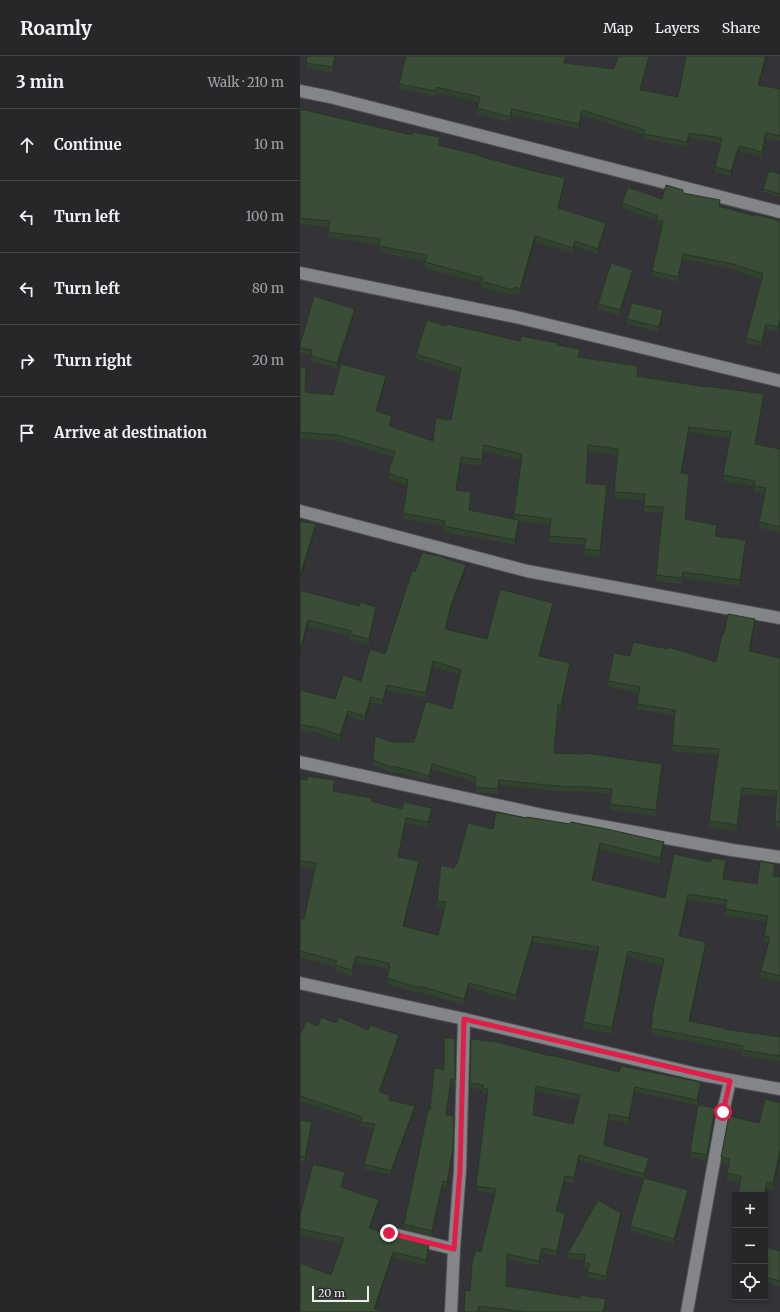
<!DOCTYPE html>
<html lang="en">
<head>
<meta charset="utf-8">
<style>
	body { margin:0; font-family:Merriweather,serif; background:#333336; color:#f1f3f6 }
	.controls { position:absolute; right:12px; bottom:12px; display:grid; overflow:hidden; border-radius:0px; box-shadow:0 2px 6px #0003 }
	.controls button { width:36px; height:36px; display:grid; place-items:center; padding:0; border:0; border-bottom:1px solid #434447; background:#27272a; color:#f1f3f6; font:20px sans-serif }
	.scale { position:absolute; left:12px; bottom:10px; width:57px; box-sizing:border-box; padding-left:4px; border:2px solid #ecedef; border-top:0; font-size:11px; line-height:14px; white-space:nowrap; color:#ecedef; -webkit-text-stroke:3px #2a2a2e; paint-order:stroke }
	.stop { position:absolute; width:12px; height:12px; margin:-9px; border:3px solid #e11d48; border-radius:50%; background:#fff }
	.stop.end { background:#e11d48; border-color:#fff; box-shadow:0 1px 4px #0008 }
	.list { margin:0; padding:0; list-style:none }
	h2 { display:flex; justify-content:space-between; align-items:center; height:52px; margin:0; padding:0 16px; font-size:17px }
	h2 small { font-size:13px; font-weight:400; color:#a4a5a8 }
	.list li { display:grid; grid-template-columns:26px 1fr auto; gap:12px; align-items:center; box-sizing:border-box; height:72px; padding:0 16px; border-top:1px solid #434447 }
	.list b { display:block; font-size:15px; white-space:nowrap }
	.list em { font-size:13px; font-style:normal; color:#a4a5a8 }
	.icon { flex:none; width:22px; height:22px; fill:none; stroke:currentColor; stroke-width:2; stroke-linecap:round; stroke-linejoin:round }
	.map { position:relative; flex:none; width:480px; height:1256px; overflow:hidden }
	header { display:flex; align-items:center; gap:24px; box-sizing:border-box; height:56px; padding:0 20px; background:#27272a; border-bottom:1px solid #434447 }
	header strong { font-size:19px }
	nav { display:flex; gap:22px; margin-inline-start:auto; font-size:14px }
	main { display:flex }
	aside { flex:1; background:#27272a }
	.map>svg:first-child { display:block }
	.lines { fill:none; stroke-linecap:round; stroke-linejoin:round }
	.minor-casing { stroke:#515255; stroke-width:14 }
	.minor { stroke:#848588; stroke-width:12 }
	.wall { fill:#31422f; fill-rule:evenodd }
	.shaded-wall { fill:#283626 }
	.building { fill:#394d37; stroke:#283626; fill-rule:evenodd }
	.route { stroke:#e11d48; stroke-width:5 }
</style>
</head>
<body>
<header>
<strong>Roamly</strong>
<nav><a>Map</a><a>Layers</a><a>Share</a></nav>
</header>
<main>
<aside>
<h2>3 min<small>Walk · 210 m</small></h2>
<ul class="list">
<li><svg class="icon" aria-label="ahead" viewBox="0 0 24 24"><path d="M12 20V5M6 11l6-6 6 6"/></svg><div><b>Continue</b></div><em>10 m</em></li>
<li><svg class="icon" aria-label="left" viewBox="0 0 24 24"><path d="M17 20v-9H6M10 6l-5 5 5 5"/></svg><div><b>Turn left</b></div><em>100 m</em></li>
<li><svg class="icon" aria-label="left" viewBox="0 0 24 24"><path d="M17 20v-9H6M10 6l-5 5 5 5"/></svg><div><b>Turn left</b></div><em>80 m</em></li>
<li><svg class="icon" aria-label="right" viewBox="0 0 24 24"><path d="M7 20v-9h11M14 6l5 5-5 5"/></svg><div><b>Turn right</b></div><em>20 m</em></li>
<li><svg class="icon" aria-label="arrive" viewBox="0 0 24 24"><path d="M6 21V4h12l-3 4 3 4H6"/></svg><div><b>Arrive at destination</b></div></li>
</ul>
</aside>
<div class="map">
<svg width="480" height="1256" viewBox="0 0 480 1256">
	<rect width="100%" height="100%" fill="#343438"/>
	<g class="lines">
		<defs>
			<g id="minor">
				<polyline points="0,35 30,41 480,156"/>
				<polyline points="0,217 216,261 480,325"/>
				<polyline points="0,455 227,515 480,562"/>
				<polyline points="0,706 247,760 432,794 480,801"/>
				<polyline points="0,927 164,963 397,1018 480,1033"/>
				<polyline points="89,1177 154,1193"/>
				<polyline points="151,1256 154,1193 160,1114 164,963"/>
				<polyline points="387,1256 423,1056 430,1025"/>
			</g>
		</defs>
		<use href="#minor" class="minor-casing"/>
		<use href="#minor" class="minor"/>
	</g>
	<g class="wall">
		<polygon points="36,0 33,17 6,12 6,7"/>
		<polygon points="106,0 267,0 265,7 314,13 350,0 342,34 378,41 459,29 480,33 480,85 466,83 462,101 439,95 431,120 415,116 415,111 420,87 389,82 387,91 344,83 344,79 282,59 279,73 212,59 210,66 177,58 177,52 179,46 136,37 136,40 99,33 99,28"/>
		<polygon points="0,53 140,86 139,90 179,100 265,128 260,153 306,173 298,198 275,191 273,198 235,186 220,239 214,237 213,239 181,231 181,227 125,212 125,205 79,196 79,189 28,181 29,171 0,168"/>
		<polygon points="480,118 480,141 463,136 463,133"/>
		<polygon points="383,137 419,150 454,160 480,165 478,276 466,273 462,291 446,287 446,282 461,223 433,213 383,203 378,226 352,220 352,215 362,170 357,169 357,165 322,152 322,147 362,143"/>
		<polygon points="333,219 320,260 298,253 298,248"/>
		<polygon points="55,258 37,312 11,305 11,299 0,297 0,292"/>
		<polygon points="363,259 359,276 327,268 327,263"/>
		<path d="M146,270L220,285L258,289L280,299L279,301L338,316L337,320L464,343L456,389L480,393V476L459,472V466L465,438L454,436V430L423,425V419L430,382L389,376L382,417L389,424L386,463L417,475L416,480L446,490L440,530L383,522L382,528L356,525V519L363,457L344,456V444L314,442L317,399L288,395L286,427L307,434L300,501L284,499L285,489L249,486L250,469L219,465V470L215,489L144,476V470L103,463V457L107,429L88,423V417L94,401L34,384V385L0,382V311L6,336L33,339L86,326L77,356L92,366L91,370L133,385L151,364L160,317L116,303V298ZM184,395L221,404L214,458V463L170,454L171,441L157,434L161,407L182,410Z"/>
		<polygon points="166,515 152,551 146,573 187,583 253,552 241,601 270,612 261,655 258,655 254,697 362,713 356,760 310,754 311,738 278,735 278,736 256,735 199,729 198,738 175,736 175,726 132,713 129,725 94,716 91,716 73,709 73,704 92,686 114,686 152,653 160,619 133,611 126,642 87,634 83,649 71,647 65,666 48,660 40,685 12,675 12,677 0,674 0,634 35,643 61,625 85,598 115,516"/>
		<polygon points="0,534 76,556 69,589 50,583 50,580 8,570 0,601"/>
		<polygon points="455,569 450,595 480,602 480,772 475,771 477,740 442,738 437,775 409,771 409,765 418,699 372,695 374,660 337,653 337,648 339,637 308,631 308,625 330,600 416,606 424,578"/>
		<polygon points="0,723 35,730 34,735 72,746 102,753 132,758 128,772 106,767 99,801 119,811 104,870 138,879 144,852 137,851 137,845 154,812 193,773 364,792 360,808 300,793 293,825 365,842 426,810 424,823 457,828 475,814 474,820 480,821 480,926 461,921 461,915 469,887 464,886 464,880 467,866 425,859 426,849 388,844 380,880 406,892 390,966 424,973 480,981 480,1005 442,1000 442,996 351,978 352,969 351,969 351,963 363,909 328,901 312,978 283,972 283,966 297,896 233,886 216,945 169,932 164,949 120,936 119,937 87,928 87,922 89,916 88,916 88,913 56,906 52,920 35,915 35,911 0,901 0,862 4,863 15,813 0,811"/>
		<polygon points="36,967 99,983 81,1037 90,1044 115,1055 91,1119 64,1113 64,1108 74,1073 60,1070 61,1065 0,1045 0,979 18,970"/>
		<polygon points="155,982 155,1029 151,1028 147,1059 153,1098 147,1131 143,1130 132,1180 104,1173 104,1168 130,1054"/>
		<path d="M171,983L251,1000L319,1016L401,1031L397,1049L335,1036L329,1067L309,1063L305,1089L349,1107L345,1122L388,1140L374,1188L330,1175V1170L344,1123L279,1104L274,1127L265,1125L257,1156L265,1163L257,1200L242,1197L239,1210L207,1203L206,1230L306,1248L304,1256H185L179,1255L178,1256H164L181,1196L195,1138L176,1135V1130L187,1038L183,1037V1034L170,1032ZM236,1035L279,1044L273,1068L234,1059Z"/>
		<polygon points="480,1047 473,1134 467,1133 465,1142 465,1139 440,1127 427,1124 427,1117 429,1109 421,1107 421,1101"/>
		<polygon points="415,1058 407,1105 390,1101 390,1096"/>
		<polygon points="0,1064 12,1071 5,1106 0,1105"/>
		<polygon points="45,1122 43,1131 79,1150 71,1173 129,1195 126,1210 93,1201 75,1254 0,1256 31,1219 42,1188 0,1179 0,1159"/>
		<polygon points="435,1151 435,1171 432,1171 432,1164"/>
		<polygon points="321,1162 306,1225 287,1221 287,1216 288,1212 284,1211 284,1204 268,1202 268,1197"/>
		<polygon points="465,1194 480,1195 480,1231 465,1226"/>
	</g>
	<g class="shaded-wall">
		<polygon points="35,0 36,0 33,17 33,11"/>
		<polygon points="266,0 267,0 264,12 264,7"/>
		<polygon points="349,0 350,0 340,39 340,34"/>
		<polygon points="466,0 468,0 458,34 458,29"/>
		<polygon points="212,53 212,59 210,66 210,61"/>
		<polygon points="282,54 282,59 279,73 279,68"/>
		<polygon points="389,77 389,82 387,91 387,86"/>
		<polygon points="466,77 466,83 462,101 462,96"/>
		<polygon points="439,90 439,95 431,120 431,115"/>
		<polygon points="265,122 265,128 258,158 258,152"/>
		<polygon points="306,167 306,173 298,198 298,193"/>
		<polygon points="235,180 235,186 220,239 220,233"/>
		<polygon points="275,185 275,191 273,198 273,192"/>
		<polygon points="383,198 383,203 378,226 378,221"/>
		<polygon points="333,214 333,219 320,260 320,254"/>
		<polygon points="55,253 55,258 37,312 37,307"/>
		<polygon points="363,254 363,259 359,276 359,271"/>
		<polygon points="480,263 480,268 478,276 478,271"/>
		<polygon points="466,268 466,273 462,291 462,286"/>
		<polygon points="86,320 86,326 76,361 76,355"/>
		<polygon points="464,338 464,343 455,394 455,388"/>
		<polygon points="92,360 92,366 89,376 89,370"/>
		<polygon points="389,371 389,376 381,423 381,417"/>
		<polygon points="184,389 184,395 182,410 182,404"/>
		<polygon points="161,401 161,407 156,440 156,434"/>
		<polygon points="389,418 389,424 385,469 385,463"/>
		<polygon points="307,429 307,434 300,501 300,495"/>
		<polygon points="171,436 171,441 169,460 169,454"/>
		<polygon points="219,464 219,470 215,489 215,484"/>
		<polygon points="16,468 16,474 0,525 0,520"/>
		<polygon points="446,484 446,490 440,530 440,524"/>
		<polygon points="166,509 166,515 152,551 145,578 145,573 152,546"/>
		<polygon points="253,547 253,552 239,606 239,600"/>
		<polygon points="76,551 76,556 69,589 69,583"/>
		<polygon points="455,563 455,569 449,601 449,595"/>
		<polygon points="8,564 8,570 0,601 0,596"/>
		<polygon points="133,605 133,611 126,642 126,637"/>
		<polygon points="270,607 270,612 261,655 261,649"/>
		<polygon points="87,629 87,634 83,649 83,644"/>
		<polygon points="71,641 71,647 65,666 65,660"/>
		<polygon points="258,649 258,655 254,703 254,697"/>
		<polygon points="48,655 48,660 40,685 40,679"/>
		<polygon points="132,708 132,713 129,725 129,720"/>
		<polygon points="362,708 362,713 356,760 356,754"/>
		<polygon points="442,732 442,738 437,775 437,769"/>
		<polygon points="132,752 132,758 128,772 128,766"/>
		<polygon points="106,762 106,767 98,807 98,801"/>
		<polygon points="364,786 364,792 360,808 360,802"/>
		<polygon points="300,787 300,793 292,830 292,824"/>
		<polygon points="426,804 426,810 423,828 423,823"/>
		<polygon points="119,805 119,811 103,875 103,870"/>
		<polygon points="388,838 388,844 379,886 379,880"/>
		<polygon points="233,880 233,886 216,945 216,939"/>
		<polygon points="406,886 406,892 389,971 389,965"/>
		<polygon points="328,895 328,901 312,978 312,972"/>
		<polygon points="56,900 56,906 52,920 52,914"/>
		<polygon points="169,927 169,932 164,949 164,943"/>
		<polygon points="99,979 99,983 79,1041 79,1036"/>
		<polygon points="151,1023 151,1028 146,1064 146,1059"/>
		<polygon points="401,1026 401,1031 397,1049 397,1044"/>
		<polygon points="335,1031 335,1036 329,1067 329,1062"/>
		<polygon points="115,1050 115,1055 91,1119 91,1115"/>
		<polygon points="415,1052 415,1058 407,1105 407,1099"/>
		<polygon points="309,1058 309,1063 304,1094 304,1089"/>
		<polygon points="154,1060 153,1098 147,1131 147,1126"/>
		<polygon points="12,1066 12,1071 5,1106 5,1101"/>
		<polygon points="480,1094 480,1101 473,1134 473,1127"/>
		<polygon points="279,1099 279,1104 274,1127 274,1122"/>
		<polygon points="349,1102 349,1107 344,1123 344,1118"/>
		<polygon points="45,1116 45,1122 41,1136 41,1131"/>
		<polygon points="265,1120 265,1125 256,1160 256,1155"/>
		<polygon points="143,1125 143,1130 132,1180 132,1175"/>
		<polygon points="467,1126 467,1133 465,1142 465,1139 464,1139"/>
		<polygon points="388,1134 388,1140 374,1188 374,1183"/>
		<polygon points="79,1144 79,1150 69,1178 69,1172"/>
		<polygon points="321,1157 321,1162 306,1225 306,1220"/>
		<polygon points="265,1158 265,1163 257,1200 257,1195"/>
		<polygon points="129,1189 129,1195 126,1210 126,1204"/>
		<polygon points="242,1192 242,1197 239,1210 239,1205"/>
		<polygon points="93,1196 93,1201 75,1256 74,1253"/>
		<polygon points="306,1243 306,1248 304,1256 303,1256"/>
	</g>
	<g class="building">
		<polygon points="7,0 35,0 33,11 6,7"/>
		<polygon points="106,0 266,0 264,7 314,13 318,0 349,0 340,34 378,41 386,0 466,0 458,29 480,33 480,80 466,77 462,96 439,90 431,115 415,111 422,82 389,77 387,86 344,78 345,74 282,54 279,68 212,53 210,61 177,52 180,41 136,31 136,35 99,28"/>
		<polygon points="0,53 112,79 112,76 140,81 138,89 179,99 179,100 238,116 265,122 258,152 306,167 298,193 275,185 273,192 235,180 220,233 214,231 213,234 181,225 183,222 125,206 127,199 79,190 80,183 28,176 30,165 0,162"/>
		<polygon points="469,115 480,118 480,138 463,133"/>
		<polygon points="366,129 383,134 383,137 420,144 419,150 454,160 455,158 480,165 480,263 478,271 466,268 462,286 446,282 463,218 433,208 383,198 378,221 352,215 363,165 357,164 358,160 322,147 328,131 362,143"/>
		<polygon points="311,207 333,214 320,254 298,248"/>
		<polygon points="14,240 55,253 37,307 11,300 12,294 0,292 0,289"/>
		<polygon points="332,247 363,254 359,271 327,263"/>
		<polygon points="127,264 146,270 147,268 220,285 221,280 258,287 257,289 280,293 278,301 338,310 337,320 406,331 406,330 464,338 455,388 480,393 480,471 459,466 466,432 454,430 455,425 423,419 431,376 389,371 381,417 389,418 385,463 417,469 415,480 446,484 440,524 383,516 382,522 356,519 363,451 344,450 345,438 314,436 318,393 288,389 286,427 307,429 300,495 284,493 286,483 249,480 251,463 214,458 222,398 184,389 182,404 161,401 156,434 171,436 169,454 219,464 215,484 144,470 145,465 103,457 108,424 88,417 95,396 34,378 34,379 0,376 0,311 6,312 5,336 33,339 41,308 86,320 76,355 92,360 89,370 133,385 136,362 151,364 161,312 116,298"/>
		<polygon points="0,465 16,468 0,520"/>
		<polygon points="122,496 137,500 137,499 166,509 152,546 145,573 187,583 200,533 253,547 239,600 270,607 261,649 258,649 254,697 285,698 285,697 362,708 356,754 310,748 312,733 278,730 278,731 256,730 199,724 198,733 175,731 176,721 132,708 129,720 94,710 91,711 73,704 75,680 92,686 114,686 126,645 152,653 161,614 133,605 126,637 87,629 83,644 71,641 65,660 48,655 40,679 12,670 12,671 0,668 0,634 35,643 43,619 61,625 70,593 85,598 112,515 115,516"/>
		<polygon points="0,534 59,550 61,546 76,551 69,583 50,578 51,575 8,564 0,596"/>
		<polygon points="428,558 455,563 449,595 480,602 480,766 475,765 477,735 442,732 437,769 409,765 419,693 372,689 375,654 337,648 340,631 308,625 314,597 330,600 333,586 368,593 369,591 416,606 422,578 424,578"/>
		<polygon points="8,720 35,724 33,735 72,742 71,745 102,753 104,746 132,752 128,766 106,762 98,801 119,805 103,870 138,879 146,846 137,845 141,809 154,812 155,808 157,808 168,767 193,773 196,756 226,762 227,761 270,768 271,766 307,773 364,786 360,802 300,787 292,824 365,842 374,798 411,806 411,802 426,804 423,823 457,828 460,805 475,808 473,820 480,821 480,920 461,915 470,881 464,880 468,860 425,853 427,844 388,838 379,880 406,886 389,965 424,972 424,973 480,981 480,1000 442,994 443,990 351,972 353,963 351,963 364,903 328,895 312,972 283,966 299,891 233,880 216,939 169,927 164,943 120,930 119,932 87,922 90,910 88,910 89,907 56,900 52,914 35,909 37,905 0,895 0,862 4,863 16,807 0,805 0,723 7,724"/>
		<polygon points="21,961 36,967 39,961 68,974 70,969 99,979 79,1036 90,1039 89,1044 115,1050 91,1115 64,1108 75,1068 60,1066 62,1061 0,1040 0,979 6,965 18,970"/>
		<polygon points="144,982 155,982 155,1024 151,1023 146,1059 154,1060 153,1093 147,1126 143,1125 132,1175 104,1168 128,1054 130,1054 134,1012 144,1014"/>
		<path d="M171,983L197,986L251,1000V999L319,1016L321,1010L401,1026L397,1044L335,1031L329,1062L309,1058L304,1089L349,1102L344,1118L279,1099L274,1122L265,1120L256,1155L265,1158L257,1195L242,1192L239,1205L207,1198L206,1230L280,1242V1239L306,1243L303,1256H226L179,1250L178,1256H164L165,1234L170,1235L172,1207L176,1194L181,1196L196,1133L176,1130L188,1033L183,1032V1029L170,1027ZM236,1030L280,1039L273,1068L233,1059Z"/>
		<polygon points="465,1043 480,1047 480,1094 473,1127 467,1126 464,1139 438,1139 441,1120 427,1117 430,1103 421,1101 429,1060 459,1067"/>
		<polygon points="398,1049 415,1052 407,1099 390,1096"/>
		<polygon points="0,1064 12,1066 5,1101 0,1100"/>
		<polygon points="13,1108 45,1116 41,1131 79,1144 69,1172 87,1178 129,1189 126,1204 93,1196 74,1253 81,1255 81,1256 0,1256 0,1207 31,1219 44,1182 0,1173 0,1159"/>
		<polygon points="344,1122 388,1134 374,1183 330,1170"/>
		<polygon points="298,1144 321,1157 306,1220 287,1216 290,1208 284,1206 285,1199 268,1197"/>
		<polygon points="435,1151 435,1165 432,1164"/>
		<polygon points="466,1191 480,1195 480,1225 465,1221 465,1194"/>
	</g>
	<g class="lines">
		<polyline class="route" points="89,1177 154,1193 160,1114 164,963 430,1025 423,1056"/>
	</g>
</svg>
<div class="controls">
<button>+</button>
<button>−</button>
<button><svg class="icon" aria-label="locate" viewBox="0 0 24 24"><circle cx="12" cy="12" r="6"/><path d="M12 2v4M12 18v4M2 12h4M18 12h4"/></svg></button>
</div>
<div class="scale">20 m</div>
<div class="stop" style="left:423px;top:1056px"></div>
<div class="stop end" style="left:89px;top:1177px"></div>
</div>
</main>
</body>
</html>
